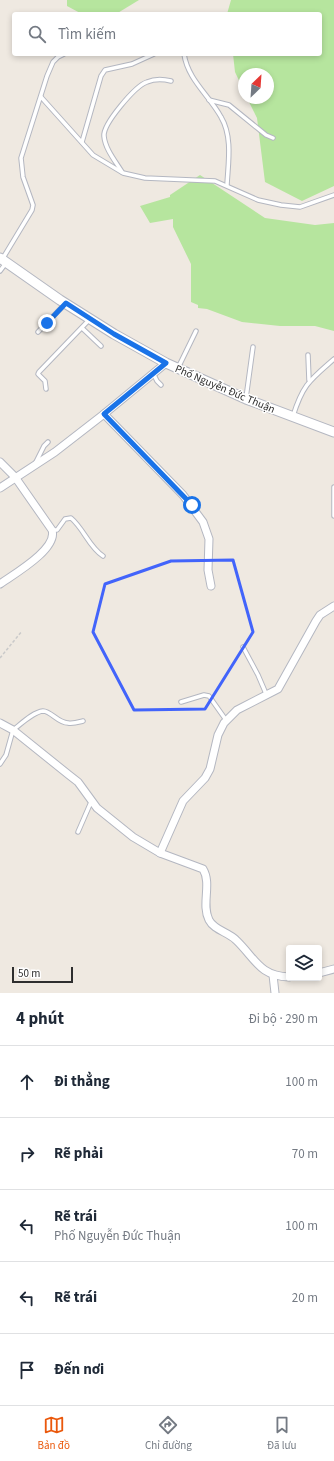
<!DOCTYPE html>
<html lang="vi">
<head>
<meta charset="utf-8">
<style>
	body { margin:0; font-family:"Source Sans 3",sans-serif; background:#f2f2f3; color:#1f2937 }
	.controls { position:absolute; right:12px; bottom:12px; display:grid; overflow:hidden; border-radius:4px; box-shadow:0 2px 6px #0003 }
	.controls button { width:36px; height:36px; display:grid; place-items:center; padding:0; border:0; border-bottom:1px solid #e0e1e3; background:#fff; color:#1f2937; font:20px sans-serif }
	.compass { position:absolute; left:238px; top:68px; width:36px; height:36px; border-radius:50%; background:#fff; box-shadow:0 2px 6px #0003; rotate:25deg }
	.scale { position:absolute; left:12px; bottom:10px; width:61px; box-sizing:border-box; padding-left:4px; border:2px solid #2e2e2e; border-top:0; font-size:11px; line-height:14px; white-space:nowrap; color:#2e2e2e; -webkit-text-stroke:3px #fff; paint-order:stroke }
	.stop { position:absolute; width:12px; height:12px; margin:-9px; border:3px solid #1a73e8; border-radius:50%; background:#fff }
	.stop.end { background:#1a73e8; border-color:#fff; box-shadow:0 1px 4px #0008 }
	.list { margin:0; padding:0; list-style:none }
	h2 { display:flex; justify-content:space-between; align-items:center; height:52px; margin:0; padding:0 16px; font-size:17px }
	h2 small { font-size:13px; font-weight:400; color:#747a83 }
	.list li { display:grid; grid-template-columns:26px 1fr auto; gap:12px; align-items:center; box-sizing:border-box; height:72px; padding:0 16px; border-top:1px solid #e0e1e3 }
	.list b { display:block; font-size:15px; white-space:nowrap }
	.list p { margin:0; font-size:13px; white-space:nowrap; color:#747a83 }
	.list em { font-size:13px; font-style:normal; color:#747a83 }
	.icon { flex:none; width:22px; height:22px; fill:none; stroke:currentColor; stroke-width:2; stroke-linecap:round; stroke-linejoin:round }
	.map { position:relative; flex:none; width:334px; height:993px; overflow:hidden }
	.search { position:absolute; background:#fff; box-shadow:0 2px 6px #0003; left:12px; right:12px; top:12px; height:44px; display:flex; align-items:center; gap:10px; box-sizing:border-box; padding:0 14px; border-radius:4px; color:#747a83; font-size:15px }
	.sheet { height:412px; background:#fff }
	nav { display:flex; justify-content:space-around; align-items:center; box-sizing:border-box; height:56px; border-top:1px solid #e0e1e3; background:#fff; font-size:11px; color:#747a83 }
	nav a { display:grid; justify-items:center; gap:2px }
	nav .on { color:#ea580c }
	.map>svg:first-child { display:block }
	.green { fill:#b6e59e }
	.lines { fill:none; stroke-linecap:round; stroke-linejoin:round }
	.service-casing { stroke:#b4b7c1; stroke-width:5.5 }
	.minor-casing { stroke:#b4b7c1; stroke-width:9 }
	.tertiary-casing { stroke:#b4b7c1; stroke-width:11 }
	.path { stroke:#c9c9c9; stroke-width:1.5; stroke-dasharray:3 2; stroke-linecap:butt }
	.service { stroke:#fff; stroke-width:3.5 }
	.minor { stroke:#fff; stroke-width:7 }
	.tertiary { stroke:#fff; stroke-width:9 }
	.route { stroke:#1a73e8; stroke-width:5 }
	.marked { fill:none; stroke:#4264fb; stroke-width:3; stroke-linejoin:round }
	.labels { text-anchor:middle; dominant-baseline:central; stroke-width:3; stroke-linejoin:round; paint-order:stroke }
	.street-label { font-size:11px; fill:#2e2e2e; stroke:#fff }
</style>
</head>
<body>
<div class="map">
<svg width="334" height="993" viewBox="0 0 334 993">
	<rect width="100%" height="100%" fill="#efe9e1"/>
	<g class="green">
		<polygon points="67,0 139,0 116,14 82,14 67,6"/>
		<polygon points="231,0 334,0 334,186 302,201 265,182 257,118 247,98 268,98 268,74 244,74 244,91 235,72 233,54 320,54 320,14 227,14"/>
		<polygon points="200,175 265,218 315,225 334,223 334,331 315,326 280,326 242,322 207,309 198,308 198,305 191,302 191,264 173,227 173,219 150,223 140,206 170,197 170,195"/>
	</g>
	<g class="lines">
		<defs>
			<g id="service">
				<path d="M184,54C188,80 209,95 221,117C233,137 228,164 227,185"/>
				<polyline points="41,97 93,155 123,173 145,178 215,181 258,200 281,205 300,207 334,195"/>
				<polyline points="209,100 229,105 266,135 273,138"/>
				<polyline points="82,142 101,76 105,70 132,64 154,54"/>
				<path d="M122,172C116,162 105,149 104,136C103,124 135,86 147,82C154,79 163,79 171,81"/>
				<polyline points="3,258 32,210 33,205 23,177 21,158 47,76 53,62 58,57 64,54"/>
				<polyline points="0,271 6,263"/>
				<polyline points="82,328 101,346"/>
				<polyline points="38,332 65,304"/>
				<polyline points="308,355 309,380"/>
				<polyline points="178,368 196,331"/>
				<polyline points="153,373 157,381 161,385"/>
				<polyline points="46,389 45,381 38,374 39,372 89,320"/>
				<polyline points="246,398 253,347"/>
				<path d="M293,416C303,384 310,380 334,359"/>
				<polyline points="35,464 44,446 48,442"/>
				<polyline points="334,487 334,516"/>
				<path d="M52,530H57L65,519L71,518C84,529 89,547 103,556"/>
				<polyline points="243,647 258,675 267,696"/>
				<polyline points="181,702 204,695 209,696 226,720"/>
				<path d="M0,764L6,755L13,730C21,724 33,712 43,711C51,711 58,723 68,723C73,724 79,722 83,721"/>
				<polyline points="78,832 91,802"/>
			</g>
			<g id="minor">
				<polyline points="104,414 183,495 203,522 209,539 208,570 211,586"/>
				<path d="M0,462L15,477L52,530C58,549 14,574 0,584"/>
				<polyline points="0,488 55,452 104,414 166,363"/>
				<path d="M0,723L13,730L69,775L78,782L97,808L133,837L160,853L203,869C212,884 201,904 209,920C214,930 228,932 236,940C255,958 259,976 289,977"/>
				<polyline points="160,853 183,801 205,778 210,769 218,735 224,723 237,710 278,689 316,621 320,615 334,606"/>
				<polyline points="319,973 334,969"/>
				<polyline points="273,975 275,993"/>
			</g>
			<polyline id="tertiary" points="0,258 60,300 114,334 166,363 246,399 334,432"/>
		</defs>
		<use href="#service" class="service-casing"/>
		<use href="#minor" class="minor-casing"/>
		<use href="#tertiary" class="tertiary-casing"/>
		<polyline class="path" points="0,658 22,631"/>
		<use href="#service" class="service"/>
		<use href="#minor" class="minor"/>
		<use href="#tertiary" class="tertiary"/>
	</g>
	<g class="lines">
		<polyline class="route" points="47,323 66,303 114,334 166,363 104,414 192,505"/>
	</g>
	<path class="marked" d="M233,560L253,632L205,709L134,710L93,632L105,584L171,561Z"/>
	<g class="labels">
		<g class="street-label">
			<text transform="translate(225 389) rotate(23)">Phố Nguyễn Đức Thuận</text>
		</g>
	</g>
</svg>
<div class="controls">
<button><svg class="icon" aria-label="layers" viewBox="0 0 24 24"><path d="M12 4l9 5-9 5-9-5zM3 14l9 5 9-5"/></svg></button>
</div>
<svg class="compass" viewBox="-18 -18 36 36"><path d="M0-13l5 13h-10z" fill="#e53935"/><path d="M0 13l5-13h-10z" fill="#747a83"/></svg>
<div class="scale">50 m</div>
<div class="stop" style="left:192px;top:505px"></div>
<div class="stop end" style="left:47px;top:323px"></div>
<div class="search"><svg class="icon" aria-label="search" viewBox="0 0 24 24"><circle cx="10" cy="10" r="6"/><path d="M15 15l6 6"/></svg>Tìm kiếm</div>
</div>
<section class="sheet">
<h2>4 phút<small>Đi bộ · 290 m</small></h2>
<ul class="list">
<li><svg class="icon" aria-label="ahead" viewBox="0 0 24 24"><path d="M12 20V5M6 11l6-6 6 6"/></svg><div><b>Đi thẳng</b></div><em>100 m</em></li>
<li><svg class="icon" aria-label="right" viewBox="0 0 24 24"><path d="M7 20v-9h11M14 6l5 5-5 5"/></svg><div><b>Rẽ phải</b></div><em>70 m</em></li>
<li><svg class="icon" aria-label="left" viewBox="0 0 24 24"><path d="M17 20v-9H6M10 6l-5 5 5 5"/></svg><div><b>Rẽ trái</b><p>Phố Nguyễn Đức Thuận</p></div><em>100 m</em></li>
<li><svg class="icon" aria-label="left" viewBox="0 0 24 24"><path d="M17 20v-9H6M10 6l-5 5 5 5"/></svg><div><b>Rẽ trái</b></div><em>20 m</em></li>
<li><svg class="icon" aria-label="arrive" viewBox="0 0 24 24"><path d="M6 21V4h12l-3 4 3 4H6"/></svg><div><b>Đến nơi</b></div></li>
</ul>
</section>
<nav>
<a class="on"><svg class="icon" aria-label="map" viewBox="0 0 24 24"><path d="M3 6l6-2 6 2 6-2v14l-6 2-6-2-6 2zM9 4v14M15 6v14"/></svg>Bản đồ</a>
<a><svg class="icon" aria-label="directions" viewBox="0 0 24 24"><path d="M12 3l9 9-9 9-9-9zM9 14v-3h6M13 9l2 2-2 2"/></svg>Chỉ đường</a>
<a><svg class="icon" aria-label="saved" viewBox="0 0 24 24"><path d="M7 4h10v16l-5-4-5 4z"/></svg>Đã lưu</a>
</nav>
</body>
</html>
